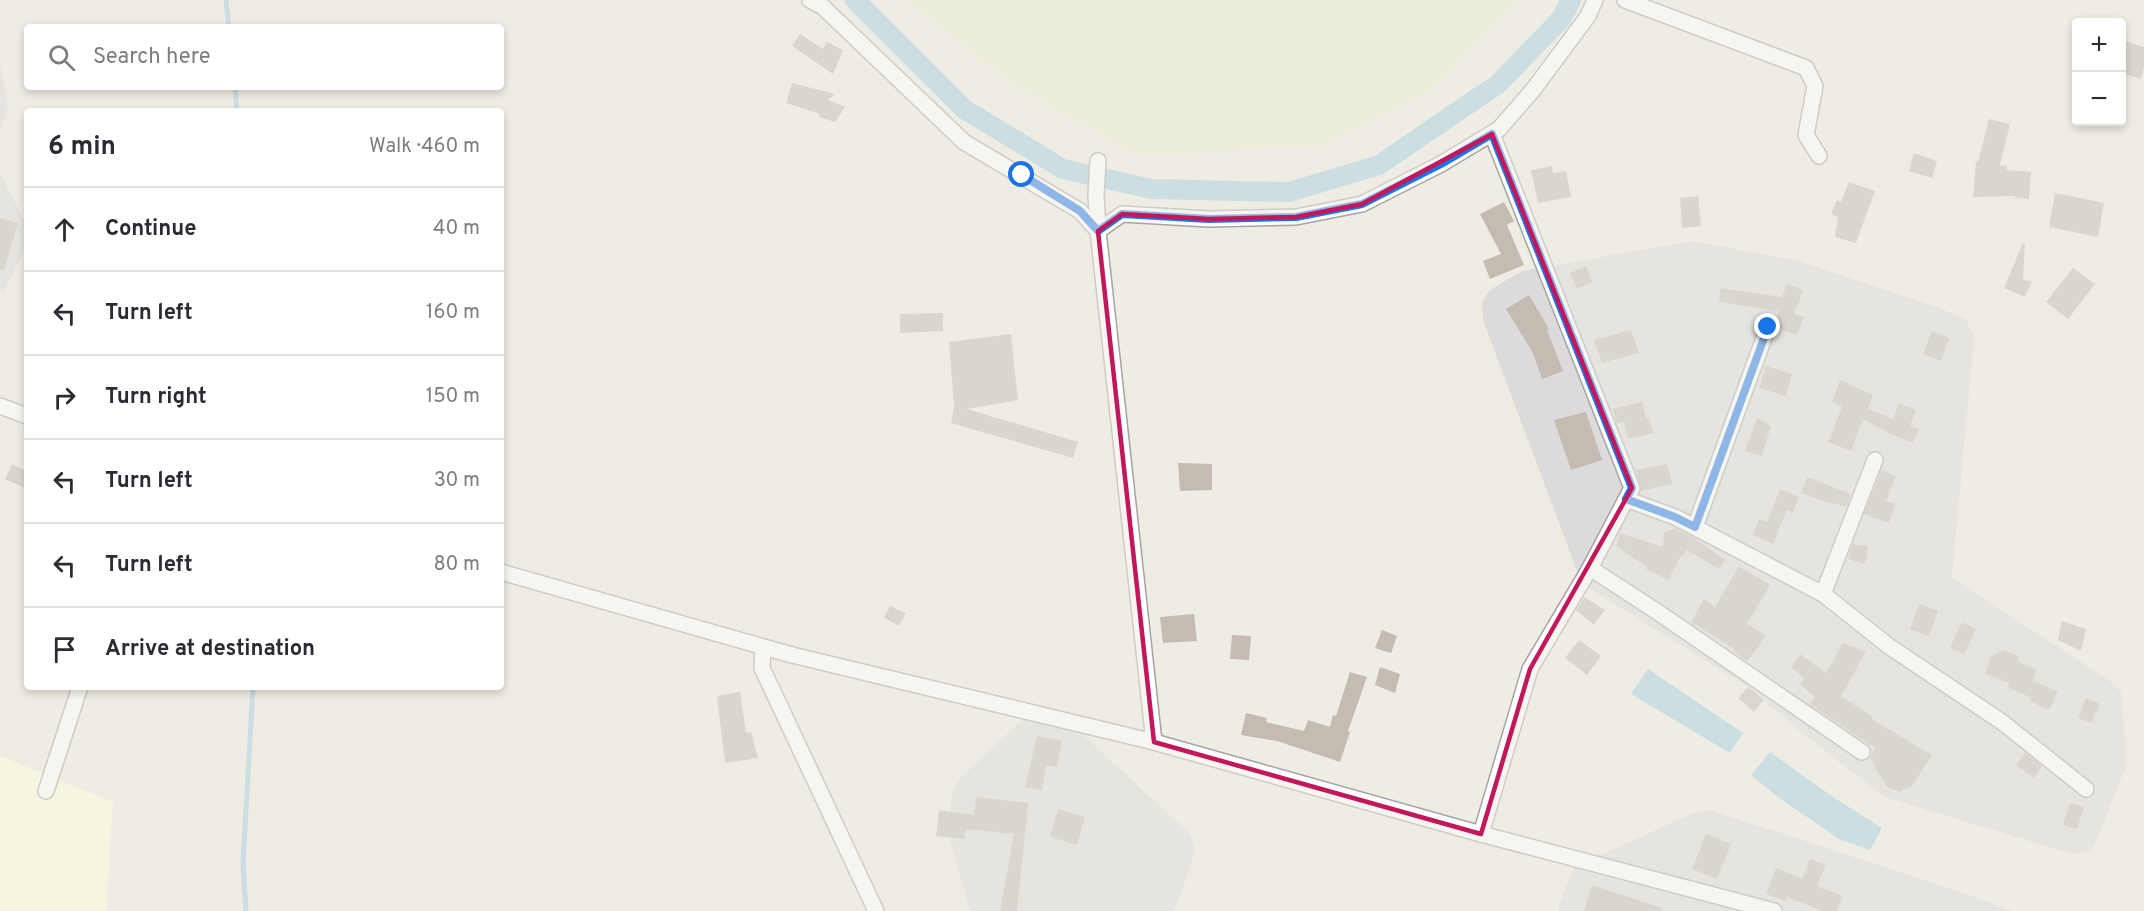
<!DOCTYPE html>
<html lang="en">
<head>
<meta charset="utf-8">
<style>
	body { margin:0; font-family:Overpass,sans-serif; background:#f7f7f7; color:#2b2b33 }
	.controls { position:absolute; right:18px; top:18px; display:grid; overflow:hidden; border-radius:6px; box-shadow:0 3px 9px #0003 }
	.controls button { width:54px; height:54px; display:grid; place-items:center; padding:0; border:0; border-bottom:2px solid #e1e1e2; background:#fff; color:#2b2b33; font:30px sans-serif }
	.stop { position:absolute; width:18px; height:18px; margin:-14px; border:4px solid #1a73e8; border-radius:50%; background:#fff }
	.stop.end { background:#1a73e8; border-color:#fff; box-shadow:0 2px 6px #0008 }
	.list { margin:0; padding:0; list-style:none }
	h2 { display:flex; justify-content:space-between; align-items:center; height:78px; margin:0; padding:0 24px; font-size:26px }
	h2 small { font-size:20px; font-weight:400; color:#7c7c81 }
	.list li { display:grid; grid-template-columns:39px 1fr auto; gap:18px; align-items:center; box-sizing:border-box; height:84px; padding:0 24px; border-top:2px solid #e1e1e2 }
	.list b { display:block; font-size:22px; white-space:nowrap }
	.list em { font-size:20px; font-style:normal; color:#7c7c81 }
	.icon { flex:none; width:33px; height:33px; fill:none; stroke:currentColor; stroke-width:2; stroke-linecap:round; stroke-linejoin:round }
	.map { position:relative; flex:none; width:2144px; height:911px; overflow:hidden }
	.search { position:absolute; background:#fff; box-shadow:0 3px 9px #0003; left:24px; top:24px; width:480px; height:66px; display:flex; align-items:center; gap:15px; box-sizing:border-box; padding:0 21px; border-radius:6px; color:#7c7c81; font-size:22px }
	.panel { position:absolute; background:#fff; box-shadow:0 3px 9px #0003; left:24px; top:108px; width:480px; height:582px; border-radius:6px }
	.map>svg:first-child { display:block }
	.residential { fill:#dcdada }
	.education { fill:#fcffdc }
	.farmland { fill:#eaf0cc }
	.water { fill:#a0cce0 }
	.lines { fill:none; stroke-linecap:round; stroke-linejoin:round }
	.stream { stroke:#a0cce0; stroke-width:5 }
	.canal { stroke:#a0cce0; stroke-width:20 }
	.building { fill:#c4bbb2 }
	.street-casing { stroke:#a4a4a4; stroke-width:18 }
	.street { stroke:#fff; stroke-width:15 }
	.route { stroke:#1a73e8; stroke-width:8 }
	.marked { fill:none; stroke:#c2185b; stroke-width:4.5; stroke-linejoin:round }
</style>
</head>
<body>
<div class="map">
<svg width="2144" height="911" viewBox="0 0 2144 911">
	<rect width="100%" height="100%" fill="#efece3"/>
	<g class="residential">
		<polygon points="0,64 8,107 0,132"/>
		<polygon points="0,173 27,225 27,246 4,292 0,290"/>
		<polygon points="1692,241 1795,260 1939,308 1966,319 1974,338 1952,577 2113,683 2121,692 2127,763 2094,847 2085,853 2072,854 1884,797 1801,732 1748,687 1582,584 1483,320 1482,302 1490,290 1522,271"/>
		<polygon points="1029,717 1075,727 1191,835 1195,850 1190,869 1174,911 970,911 948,833 952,791 959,779 1020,722"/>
		<polygon points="1711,810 1969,895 2012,911 1559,911 1559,906 1569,877 1576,866 1696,812"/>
	</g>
	<polygon class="education" points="0,756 113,802 106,911 0,911"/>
	<polygon class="farmland" points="907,0 1517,0 1436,86 1321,145 1141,156 1022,89"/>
	<g class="water">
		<polygon points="1648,669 1743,733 1730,753 1631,694"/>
		<polygon points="1770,752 1836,799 1882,828 1870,850 1839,839 1778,797 1751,775"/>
	</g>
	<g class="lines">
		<g class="stream">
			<polyline points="226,0 229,27"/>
			<polyline points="235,87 237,111"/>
			<polyline points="246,911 243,862 253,687"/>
		</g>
		<polyline class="canal" points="855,0 964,109 1063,169 1151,189 1289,192 1379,165 1498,84 1561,19 1571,0"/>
	</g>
	<g class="building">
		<polygon points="800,34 823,49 827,42 843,50 833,74 792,46"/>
		<polygon points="2121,40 2144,47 2144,67 2141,79 2121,73"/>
		<polygon points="792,83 835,94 828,100 845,107 835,122 819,117 820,114 786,103"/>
		<polygon points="1989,119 2010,124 2000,165 2007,166 2007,170 2031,172 2029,199 2015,198 2015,196 1973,197 1976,161 1978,162"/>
		<polygon points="1914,153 1937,161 1932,178 1909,171"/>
		<polygon points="1552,166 1553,173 1566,171 1571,197 1538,203 1531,170"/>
		<polygon points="1849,182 1875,191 1856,243 1835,237 1838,217 1831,214 1837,200 1841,202"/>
		<polygon points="2055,193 2104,203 2098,237 2049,227"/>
		<polygon points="1698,196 1701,226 1682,228 1680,198"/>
		<polygon points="1504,202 1514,221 1507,225 1524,265 1490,279 1483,261 1501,254 1480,214"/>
		<polygon points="0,218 18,223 4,270 0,269"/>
		<polygon points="2023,243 2025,243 2023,280 2032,281 2025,297 2004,288"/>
		<polygon points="1586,266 1593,282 1577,289 1570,273"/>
		<polygon points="2073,268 2095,284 2068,319 2046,302"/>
		<polygon points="1787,284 1803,290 1794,314 1804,317 1797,335 1777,328 1775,321 1779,311 1719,302 1721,288 1782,297"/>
		<polygon points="1529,295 1549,329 1547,330 1563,371 1542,379 1533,353 1506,309"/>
		<polygon points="943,313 943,331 900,333 900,314"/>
		<polygon points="1631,330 1639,353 1602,363 1594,340"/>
		<polygon points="1932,331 1949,338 1941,361 1923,354"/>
		<polygon points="1011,334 1018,400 967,409 1078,442 1073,458 951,423 954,407 949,342"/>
		<polygon points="1766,366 1792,374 1786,396 1759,388"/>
		<polygon points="1840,380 1873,395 1868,409 1893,419 1899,403 1916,410 1910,426 1919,429 1913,443 1889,433 1863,419 1851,451 1828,442 1842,407 1832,402"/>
		<polygon points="1642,402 1646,418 1649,418 1654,433 1628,439 1624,422 1617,424 1613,409"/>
		<polygon points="1586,412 1602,460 1571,470 1554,420"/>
		<polygon points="1757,418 1771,426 1762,456 1745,451"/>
		<polygon points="1178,463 1212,464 1212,490 1180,491"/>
		<polygon points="12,464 27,471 27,489 5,479"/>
		<polygon points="1667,464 1672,484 1641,491 1636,470"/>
		<polygon points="1882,470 1896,476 1886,501 1895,504 1889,523 1864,514"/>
		<polygon points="1807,477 1851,494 1846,507 1836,503 1835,505 1801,493"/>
		<polygon points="1780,489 1799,497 1793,512 1787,510 1773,544 1753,535 1759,519 1767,522"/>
		<polygon points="1675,528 1694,538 1725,560 1719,569 1687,550 1682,557 1681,556 1668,580 1646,569 1647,567 1616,546 1620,533 1663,547 1664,533"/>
		<polygon points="1853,544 1868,546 1865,564 1848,559"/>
		<polygon points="1739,566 1770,585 1747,624 1766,636 1747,661 1733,651 1734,649 1691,622 1704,599 1715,607"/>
		<polygon points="1584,597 1605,610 1594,625 1576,610"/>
		<polygon points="1919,604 1938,611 1929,636 1910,629"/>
		<polygon points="890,606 906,613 899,626 884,618"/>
		<polygon points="1194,614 1197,641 1163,643 1160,617"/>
		<polygon points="2062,621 2086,629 2081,651 2058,640"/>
		<polygon points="1962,622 1976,629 1964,654 1950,647"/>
		<polygon points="1382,630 1397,636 1391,653 1375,648"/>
		<polygon points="1232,635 1251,636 1249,660 1230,659"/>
		<polygon points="1579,640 1601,656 1587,675 1565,658"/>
		<polygon points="1843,643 1866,652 1841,696 1873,717 1872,719 1932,755 1912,786 1899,792 1886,786 1870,758 1875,748 1814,707 1810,704 1815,697 1800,684 1804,678 1791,667 1800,654 1826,673"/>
		<polygon points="2003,650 2019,656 2017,661 2037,670 2032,680 2058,692 2049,710 2030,701 2031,698 2008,687 2009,683 1985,674 1991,657"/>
		<polygon points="1380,667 1400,674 1395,693 1375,685"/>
		<polygon points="1350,672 1367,677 1348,731 1350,732 1340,762 1277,741 1241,735 1246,713 1267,718 1266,722 1304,731 1308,720 1330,727 1333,715 1336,716"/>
		<polygon points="1748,687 1764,700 1754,712 1738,698"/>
		<polygon points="740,692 746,733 751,732 758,758 725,763 717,696"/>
		<polygon points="2086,698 2100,704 2091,723 2078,718"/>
		<polygon points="1037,736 1062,741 1057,767 1046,765 1042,790 1025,787"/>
		<polygon points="2025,753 2042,766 2034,778 2016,766"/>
		<polygon points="976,797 1028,803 1025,835 1018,835 1025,836 1017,911 1000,911 1014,834 966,829 964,839 936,836 939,810 974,815"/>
		<polygon points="2070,803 2084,807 2077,829 2063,825"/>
		<polygon points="1058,809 1085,817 1077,845 1050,837"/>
		<polygon points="1706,834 1731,844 1717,879 1692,869"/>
		<polygon points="1810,859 1826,865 1817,886 1843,896 1837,911 1822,911 1787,897 1785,901 1766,894 1776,868 1802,879"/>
		<polygon points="1592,885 1662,908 1662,911 1584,911"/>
	</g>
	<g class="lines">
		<defs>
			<g id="street">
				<polyline points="810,0 823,7 964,142 1080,211 1098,231 1154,742"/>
				<polyline points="1625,0 1806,68 1815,86 1806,135 1819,156"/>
				<polyline points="1098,161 1096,194 1098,231"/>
				<polyline points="1098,231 1122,214 1209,219 1296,217 1362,204 1441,164 1499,129 1533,90 1588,16 1595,0"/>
				<polyline points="0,406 27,416"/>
				<polyline points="1626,499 1675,517 1823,594 1890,647 2002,722 2086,789"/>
				<polyline points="1695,527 1768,327"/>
				<polyline points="1590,568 1659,613 1862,752"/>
				<polyline points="501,572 792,655 1154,742 1481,834 1774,911"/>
				<polyline points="1823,594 1875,460"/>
				<polyline points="763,647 762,668 876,911"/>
				<polyline points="46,791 80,687"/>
				<polyline points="1481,834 1530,669 1590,568 1632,488 1492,134"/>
			</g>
		</defs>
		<use href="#street" class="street-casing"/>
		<use href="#street" class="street"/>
	</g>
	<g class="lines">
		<polyline class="route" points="1022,175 1080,211 1098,231 1122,214 1209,219 1296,217 1362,204 1441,164 1492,134 1632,488 1626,499 1675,517 1695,527 1768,327"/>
	</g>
	<path d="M0 0H2144V911H0ZM1492,134L1632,488L1530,669L1481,834L1154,742L1098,231L1122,214L1209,219L1296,217L1362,204Z" fill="#efece3" fill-opacity=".55" fill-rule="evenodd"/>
	<path class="marked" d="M1492,134L1632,488L1530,669L1481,834L1154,742L1098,231L1122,214L1209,219L1296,217L1362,204Z"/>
</svg>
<div class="controls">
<button>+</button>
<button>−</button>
</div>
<div class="stop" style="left:1022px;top:175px"></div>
<div class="stop end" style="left:1768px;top:327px"></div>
<div class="search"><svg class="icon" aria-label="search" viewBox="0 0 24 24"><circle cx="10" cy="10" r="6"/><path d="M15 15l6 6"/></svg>Search here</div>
<section class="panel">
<h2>6 min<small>Walk · 460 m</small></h2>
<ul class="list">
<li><svg class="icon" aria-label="ahead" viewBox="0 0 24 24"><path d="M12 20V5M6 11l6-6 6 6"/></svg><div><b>Continue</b></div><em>40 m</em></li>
<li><svg class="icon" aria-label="left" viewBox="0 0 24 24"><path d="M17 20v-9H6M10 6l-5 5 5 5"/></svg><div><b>Turn left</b></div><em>160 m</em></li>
<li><svg class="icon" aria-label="right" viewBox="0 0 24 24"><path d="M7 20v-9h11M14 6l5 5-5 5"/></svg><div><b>Turn right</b></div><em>150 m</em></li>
<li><svg class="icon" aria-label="left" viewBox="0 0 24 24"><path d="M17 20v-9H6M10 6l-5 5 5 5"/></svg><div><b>Turn left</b></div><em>30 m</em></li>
<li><svg class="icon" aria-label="left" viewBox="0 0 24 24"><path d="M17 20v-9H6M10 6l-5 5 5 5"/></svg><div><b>Turn left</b></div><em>80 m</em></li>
<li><svg class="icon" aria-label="arrive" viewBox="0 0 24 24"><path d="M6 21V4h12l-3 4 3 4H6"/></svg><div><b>Arrive at destination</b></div></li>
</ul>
</section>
</div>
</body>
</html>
